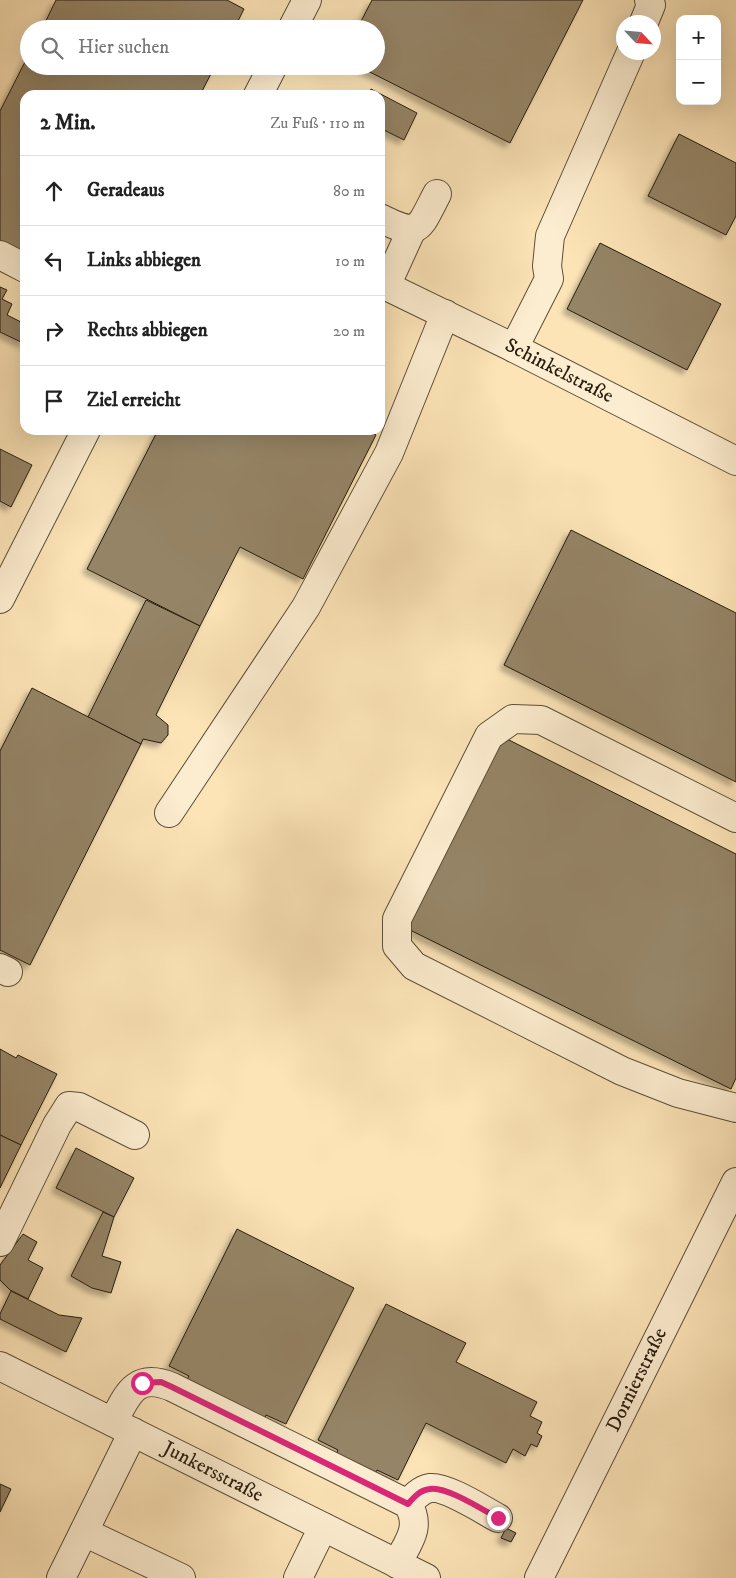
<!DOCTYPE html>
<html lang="de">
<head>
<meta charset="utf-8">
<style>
	body { margin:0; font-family:"IM FELL DW Pica",serif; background:#f6f6f6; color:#222 }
	.controls { position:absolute; right:15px; top:15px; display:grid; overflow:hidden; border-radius:10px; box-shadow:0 5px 20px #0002 }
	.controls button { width:45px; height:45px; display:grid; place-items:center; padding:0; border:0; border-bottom:1px solid #e0e0e0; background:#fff; color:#222; font:25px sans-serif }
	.compass { position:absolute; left:616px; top:15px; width:45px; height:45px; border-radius:50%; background:#fff; box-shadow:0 5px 20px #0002; rotate:116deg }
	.stop { position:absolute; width:15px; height:15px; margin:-11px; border:4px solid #db2777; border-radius:50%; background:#fff }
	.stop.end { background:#db2777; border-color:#fff; box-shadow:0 1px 5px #0008 }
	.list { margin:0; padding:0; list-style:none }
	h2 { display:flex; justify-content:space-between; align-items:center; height:65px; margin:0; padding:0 20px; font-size:21px }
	h2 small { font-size:16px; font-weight:400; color:#767676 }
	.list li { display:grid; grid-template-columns:32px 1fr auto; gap:15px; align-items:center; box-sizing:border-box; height:70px; padding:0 20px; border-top:1px solid #e0e0e0 }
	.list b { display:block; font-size:19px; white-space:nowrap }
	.list em { font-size:16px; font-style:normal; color:#767676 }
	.icon { flex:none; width:28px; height:28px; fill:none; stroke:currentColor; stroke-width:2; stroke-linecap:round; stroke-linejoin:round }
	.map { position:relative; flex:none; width:736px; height:1578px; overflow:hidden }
	.search { position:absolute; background:#fff; box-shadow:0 5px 20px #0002; left:20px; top:20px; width:365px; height:55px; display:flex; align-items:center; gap:12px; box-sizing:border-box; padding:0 18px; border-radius:28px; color:#767676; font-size:19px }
	.panel { position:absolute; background:#fff; box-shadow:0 5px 20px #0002; left:20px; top:90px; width:365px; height:345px; border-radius:15px }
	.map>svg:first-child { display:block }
	.building { fill:#958466; stroke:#261c0e; filter:url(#shadow) }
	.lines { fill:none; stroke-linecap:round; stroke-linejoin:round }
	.minor-casing { stroke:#5c4e38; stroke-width:30 }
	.minor { stroke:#fdedd0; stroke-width:28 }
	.route { stroke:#db2777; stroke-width:6 }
	.labels { text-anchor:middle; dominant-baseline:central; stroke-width:4.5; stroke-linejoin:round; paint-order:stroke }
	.street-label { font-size:20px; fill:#261c0e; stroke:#fdedd0 }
</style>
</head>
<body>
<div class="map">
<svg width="736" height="1578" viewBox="0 0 736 1578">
	<defs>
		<filter id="shadow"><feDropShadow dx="-4.5" dy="4.5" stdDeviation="2.5" flood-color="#0004"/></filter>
	</defs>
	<rect width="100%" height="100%" fill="#fce4b7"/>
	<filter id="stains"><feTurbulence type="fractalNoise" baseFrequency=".004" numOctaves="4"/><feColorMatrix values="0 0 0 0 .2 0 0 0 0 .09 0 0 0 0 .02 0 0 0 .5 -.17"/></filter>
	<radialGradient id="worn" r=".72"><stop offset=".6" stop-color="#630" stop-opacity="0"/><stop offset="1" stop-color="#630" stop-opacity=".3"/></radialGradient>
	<g class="building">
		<polygon points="56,0 227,0 244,9 234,29 42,29"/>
		<polygon points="372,0 583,0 510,143 358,66 376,66 376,29 357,29"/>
		<polygon points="29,54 29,66 215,66 200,95 25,95 25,259 0,247 0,111"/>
		<polygon points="371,89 417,113 404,140 380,128 380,95 368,95"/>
		<polygon points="679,134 736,163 736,216 726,235 648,196"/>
		<polygon points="600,243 721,304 687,370 567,309"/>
		<polygon points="0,287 7,290 2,299 12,304 7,315 25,324 25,344 0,332"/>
		<polygon points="158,430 366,430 376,435 303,579 240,547 200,626 87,569"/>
		<polygon points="0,449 32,465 11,507 0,501"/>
		<polygon points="571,530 736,613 736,782 504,665"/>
		<polygon points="146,600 200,626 156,715 168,725 168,735 161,743 143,739 141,744 88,717"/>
		<polygon points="32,688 141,744 30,965 0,950 0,751"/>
		<polygon points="501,736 736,854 736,1078 731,1089 406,928"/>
		<polygon points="0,1049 16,1058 18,1055 57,1074 21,1145 0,1135"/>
		<polygon points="0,1135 21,1145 0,1188"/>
		<polygon points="76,1148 134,1178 114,1217 56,1188"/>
		<polygon points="103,1212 114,1217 102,1256 121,1262 111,1293 92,1288 71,1276"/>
		<polygon points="237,1229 354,1288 286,1424 266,1415 262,1424 184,1385 189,1376 169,1366"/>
		<polygon points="23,1234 37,1242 28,1260 43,1268 28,1299 10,1290 0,1280 0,1265"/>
		<polygon points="11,1291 59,1315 82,1318 66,1352 0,1319 0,1314"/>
		<polygon points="386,1304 466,1343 456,1362 537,1402 530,1416 542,1422 537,1433 542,1436 537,1447 531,1444 525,1456 513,1449 506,1463 426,1423 398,1480 377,1470 372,1479 334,1460 338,1450 318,1440"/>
		<polygon points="0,1484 11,1489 0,1512"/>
		<polygon points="506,1528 516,1533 511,1542 501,1538"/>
	</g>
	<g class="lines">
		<defs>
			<g id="minor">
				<polyline points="644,22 651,5 649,0"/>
				<polyline points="292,29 307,0"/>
				<polyline points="258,95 273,66"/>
				<path d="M380,218C420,238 418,230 437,194"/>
				<polyline points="0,255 25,268"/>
				<polyline points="380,283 514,348 736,461"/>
				<polyline points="386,286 412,229"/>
				<polyline points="514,348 549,279 547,266 550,236 631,52"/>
				<polyline points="0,599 86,430"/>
				<polyline points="169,813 306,607 389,453 445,314"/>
				<polyline points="736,818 541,720 513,719 489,736 397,919 397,946 414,966 622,1071 678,1093 736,1108"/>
				<polyline points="0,968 8,972"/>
				<polyline points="0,1242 57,1125 69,1106 79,1107 135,1135"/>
				<polyline points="0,1366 426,1578"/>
				<path d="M113,1422C128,1393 136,1372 172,1387L408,1504C422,1528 408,1542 397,1564"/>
				<path d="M408,1504C414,1497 420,1490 430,1488C446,1486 483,1510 498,1518"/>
				<polyline points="84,1532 181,1578"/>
				<polyline points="61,1578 133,1432"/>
				<polyline points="298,1578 323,1527"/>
				<polyline points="539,1578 736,1182"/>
			</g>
		</defs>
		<use href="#minor" class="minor-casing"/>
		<use href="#minor" class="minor"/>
	</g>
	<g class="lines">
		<path class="route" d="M142,1383L161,1382L172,1387L408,1504C414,1497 420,1490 430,1489C446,1486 483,1510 498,1518"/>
	</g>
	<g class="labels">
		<g class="street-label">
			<text transform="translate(559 371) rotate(27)">Schinkelstraße</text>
			<text transform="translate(637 1380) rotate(-64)">Dornierstraße</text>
			<text transform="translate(213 1472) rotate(27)">Junkersstraße</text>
		</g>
	</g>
	<rect width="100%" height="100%" filter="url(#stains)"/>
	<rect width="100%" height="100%" fill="url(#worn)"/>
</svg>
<div class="controls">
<button>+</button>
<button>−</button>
</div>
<svg class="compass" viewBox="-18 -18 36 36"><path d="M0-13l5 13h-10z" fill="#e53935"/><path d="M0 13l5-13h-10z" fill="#767676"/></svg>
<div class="stop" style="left:142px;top:1383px"></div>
<div class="stop end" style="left:498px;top:1518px"></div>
<div class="search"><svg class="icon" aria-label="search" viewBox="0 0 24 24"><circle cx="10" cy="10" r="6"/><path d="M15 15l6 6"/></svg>Hier suchen</div>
<section class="panel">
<h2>2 Min.<small>Zu Fuß · 110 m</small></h2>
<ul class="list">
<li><svg class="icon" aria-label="ahead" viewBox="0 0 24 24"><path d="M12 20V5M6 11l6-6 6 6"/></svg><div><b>Geradeaus</b></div><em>80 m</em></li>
<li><svg class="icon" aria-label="left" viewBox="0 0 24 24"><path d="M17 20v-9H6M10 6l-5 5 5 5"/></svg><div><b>Links abbiegen</b></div><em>10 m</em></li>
<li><svg class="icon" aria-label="right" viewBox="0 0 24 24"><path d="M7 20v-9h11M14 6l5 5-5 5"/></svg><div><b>Rechts abbiegen</b></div><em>20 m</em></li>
<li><svg class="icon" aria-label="arrive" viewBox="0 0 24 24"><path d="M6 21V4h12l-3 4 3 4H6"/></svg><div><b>Ziel erreicht</b></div></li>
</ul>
</section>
</div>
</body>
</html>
